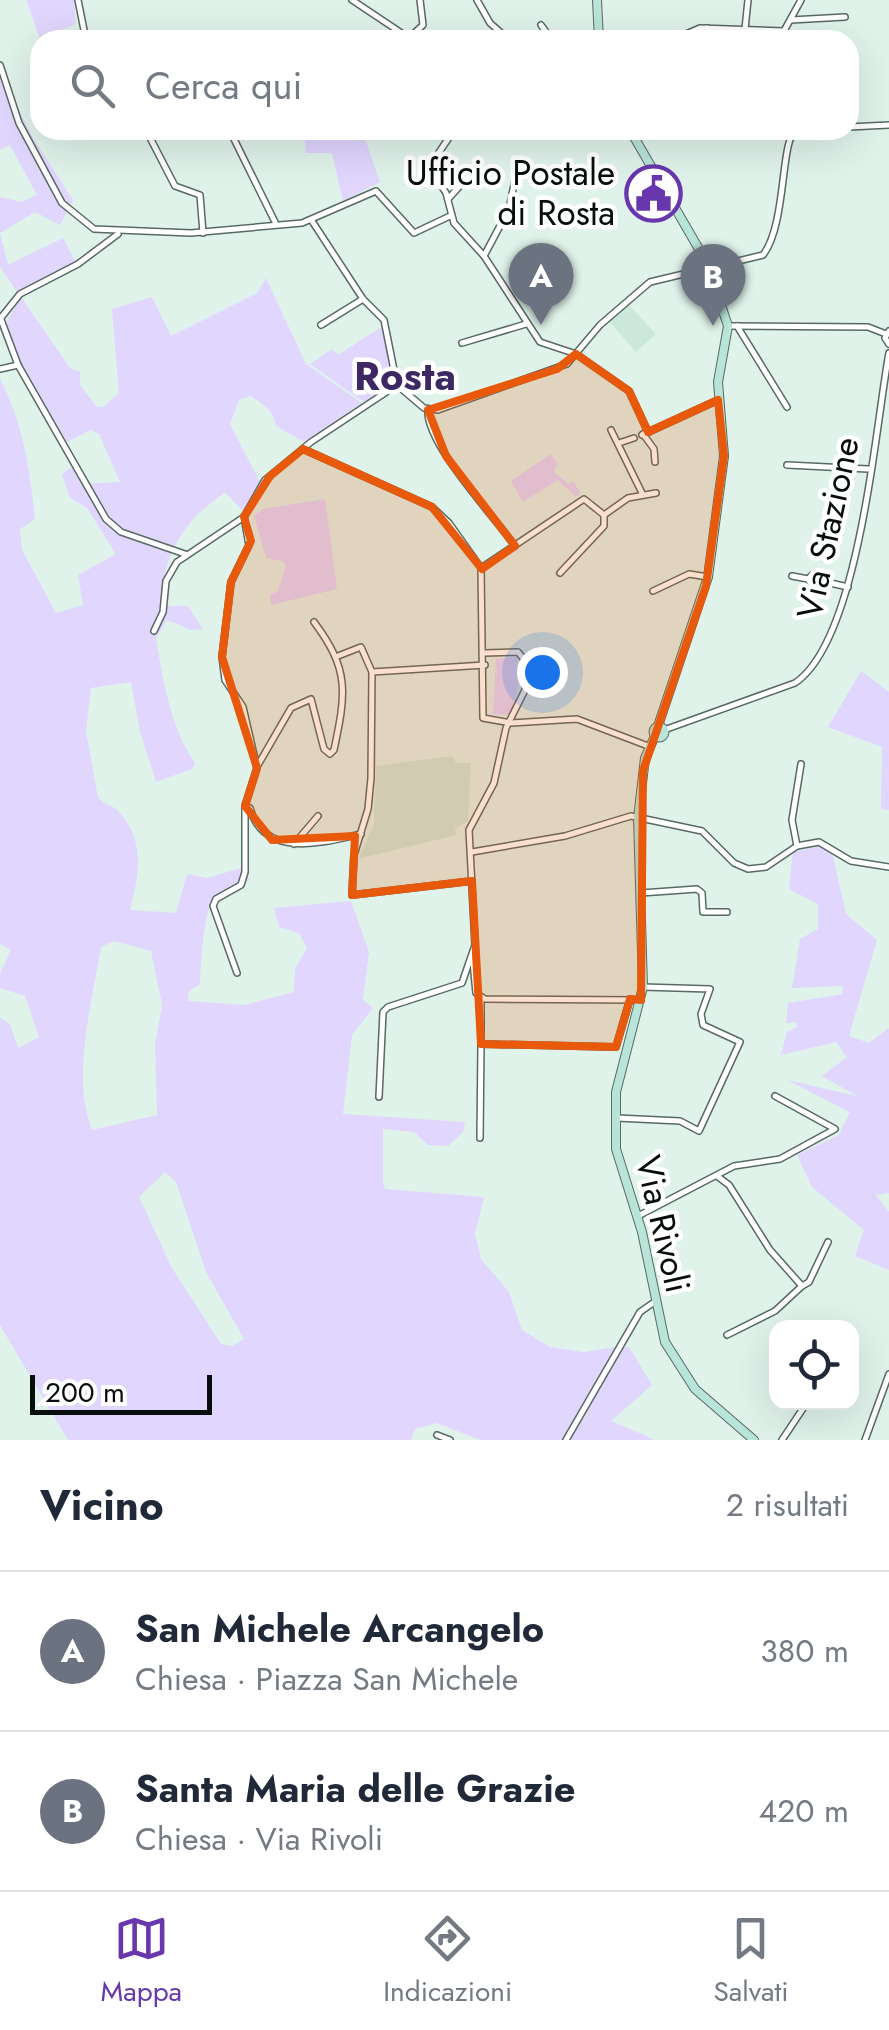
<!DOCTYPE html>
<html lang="it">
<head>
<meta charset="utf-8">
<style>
	body { margin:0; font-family:Jost,sans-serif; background:#f2f2f3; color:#1f2937 }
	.controls { position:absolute; right:30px; bottom:30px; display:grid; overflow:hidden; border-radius:20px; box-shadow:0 10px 40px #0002 }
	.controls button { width:90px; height:90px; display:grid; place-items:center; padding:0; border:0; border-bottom:2px solid #e0e1e3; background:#fff; color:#1f2937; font:50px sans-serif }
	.scale { position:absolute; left:30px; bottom:25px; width:182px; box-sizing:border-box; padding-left:10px; border:5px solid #080e0c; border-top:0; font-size:28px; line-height:35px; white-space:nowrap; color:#080e0c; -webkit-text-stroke:8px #fff; paint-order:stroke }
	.you { position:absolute; left:542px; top:672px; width:35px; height:35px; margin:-25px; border:8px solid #fff; border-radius:50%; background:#1a73e8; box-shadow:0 0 0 15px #1a73e833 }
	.badge { display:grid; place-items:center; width:65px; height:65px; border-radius:50%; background:#6836ad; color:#fff; font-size:32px; font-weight:700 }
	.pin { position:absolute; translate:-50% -82px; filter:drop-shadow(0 2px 5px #0008) }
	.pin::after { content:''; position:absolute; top:52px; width:35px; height:30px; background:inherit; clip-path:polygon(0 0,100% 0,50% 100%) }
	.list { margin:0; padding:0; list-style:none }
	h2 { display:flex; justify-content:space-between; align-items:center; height:130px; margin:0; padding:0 40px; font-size:42px }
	h2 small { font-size:32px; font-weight:400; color:#747a83 }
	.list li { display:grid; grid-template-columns:65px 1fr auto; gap:30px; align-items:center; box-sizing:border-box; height:160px; padding:0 40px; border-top:2px solid #e0e1e3 }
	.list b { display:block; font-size:38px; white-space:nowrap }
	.list p { margin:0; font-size:32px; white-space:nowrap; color:#747a83 }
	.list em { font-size:32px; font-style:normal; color:#747a83 }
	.icon { flex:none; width:55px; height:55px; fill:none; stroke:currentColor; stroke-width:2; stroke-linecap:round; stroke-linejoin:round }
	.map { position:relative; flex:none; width:889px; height:1440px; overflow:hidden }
	.search { position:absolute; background:#fff; box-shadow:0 10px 40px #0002; left:30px; right:30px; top:30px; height:110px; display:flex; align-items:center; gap:25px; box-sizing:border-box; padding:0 35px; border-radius:30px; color:#747a83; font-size:38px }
	.sheet { height:450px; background:#fff }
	nav { display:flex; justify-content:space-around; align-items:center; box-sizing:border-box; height:140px; border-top:2px solid #e0e1e3; background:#fff; font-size:28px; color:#747a83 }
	nav a { display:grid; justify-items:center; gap:5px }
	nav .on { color:#6836ad }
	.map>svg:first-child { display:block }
	.built { fill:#cce8dc }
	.green { fill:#e1d6fe; fill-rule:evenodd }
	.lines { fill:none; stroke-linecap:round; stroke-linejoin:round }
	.street-casing { stroke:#596963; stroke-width:8 }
	.secondary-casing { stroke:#596963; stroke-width:10 }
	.street { stroke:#fff; stroke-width:5 }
	.secondary { stroke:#b8e4d9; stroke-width:8 }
	.marked { fill:#e8590c; fill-opacity:0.2; stroke:#e8590c; stroke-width:8; stroke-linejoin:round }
	.labels { text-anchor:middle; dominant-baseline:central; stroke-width:9; stroke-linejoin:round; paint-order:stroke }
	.poi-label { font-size:35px; fill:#080e0c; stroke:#fff; text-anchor:end }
	.street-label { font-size:35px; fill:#080e0c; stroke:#fff }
	.quarter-label { font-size:40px; font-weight:bold; fill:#3e2863; stroke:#fff }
</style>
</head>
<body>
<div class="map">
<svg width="889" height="1440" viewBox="0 0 889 1440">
	<rect width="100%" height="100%" fill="#e0f3eb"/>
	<g class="built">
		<polygon points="628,304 656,334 636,352 608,320"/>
		<polygon points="452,756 456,763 471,763 468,821 455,829 456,835 358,859 374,825 376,766"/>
	</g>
	<g class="green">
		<polygon points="26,0 74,0 76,24 40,39"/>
		<polygon points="0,72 33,138 73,200 60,225 35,212 0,233 8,265 63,238 76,263 17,292 0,267 0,197 22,202 37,195 10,145 0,150"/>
		<polygon points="304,130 362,130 380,182 343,201 332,153 306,153"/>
		<path d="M266,278L306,364L362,403L304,442L276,426C274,410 263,404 250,396L239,400L230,424L260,482L243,511L225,492C215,501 202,509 194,518C175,539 153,583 169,606H188L203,629L191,630L167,620L156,638C163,679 170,727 195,763L192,769L156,782L140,732L131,682L91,688L86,731L98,798C104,804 112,805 118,811C146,840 139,875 130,910L176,913L187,874L207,878L241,868L250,880C239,885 222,890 214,898C204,908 200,968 200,984L188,992L189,1001L244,1005L294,992L295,969L307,948L299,933L279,927L274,908L351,901L369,952L363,1000L373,1008L352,1035L343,1114L465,1122L463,1132L448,1146L428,1145L414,1132L383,1129V1184L385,1189L484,1197L475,1234L481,1259L509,1292L522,1330L550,1347L583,1352L616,1347L564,1440H480L437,1423L415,1429L411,1440H68L0,1325V1018L10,1024L18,1048L39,1037L25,996L0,988V973L11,950L0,944V379C23,422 30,471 35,519L20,529L22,550L56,613L83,605L78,575L116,554L87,508L70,498L62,474L72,467L81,484L120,482L99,434L91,430L67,442L18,358L6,323L21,297L70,368L80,372V385L97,407H103L119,393L112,309L152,297L171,336L257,293ZM114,941L151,951L162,1005L155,1044L157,1115L92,1130C71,1074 92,1004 101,947ZM165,1172L176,1182L206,1272L244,1339L232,1346L221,1344L172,1268L139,1197Z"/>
		<polygon points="383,326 397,382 364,402 310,364 332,349 338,355"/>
		<polygon points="551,454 558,464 553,471 569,484 573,481 580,492 576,497 558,480 523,502 511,481"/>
		<polygon points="325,499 337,589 271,605 270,595 278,591 286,566 283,561 266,558 254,516 263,509"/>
		<polygon points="517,657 518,689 510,715 493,714 496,659"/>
		<polygon points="861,671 889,692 889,810 881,809 882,747 828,727"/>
		<polygon points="819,846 833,856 846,914 877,940 849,1036 869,1043 889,1028 889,1193 876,1195 889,1212 889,1270 855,1256 864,1230 812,1187 797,1155 839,1135 850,1112 787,1080 857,1096 822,1076 847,1057 836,1042 781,1055 787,1032 797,1027 796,1022 786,1023 788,1003 843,994 842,986 792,988 800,939 818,929 818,904 789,889 793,852"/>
		<polygon points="621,1347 629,1347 652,1385 611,1421 655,1440 570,1440"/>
	</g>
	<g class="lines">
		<defs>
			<g id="street">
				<polyline points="78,0 86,40"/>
				<polyline points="352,0 412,40"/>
				<polyline points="477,0 490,23 509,40"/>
				<polyline points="791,20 845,17"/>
				<polyline points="541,25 552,40"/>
				<polyline points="707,28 709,40"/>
				<polyline points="745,29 748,0"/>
				<polyline points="410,37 423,25 420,0"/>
				<polyline points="672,40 700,28 784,31 801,0"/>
				<polyline points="0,65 19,123 62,203 94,229 191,233 302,223 376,191 414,233 450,216"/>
				<polyline points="849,127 889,125"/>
				<polyline points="146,130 175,186 200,195 203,233"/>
				<polyline points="454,130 438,154 437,179 446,193 454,223 484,256 540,342 576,354 629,391 648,432"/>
				<polyline points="110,131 124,130"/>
				<polyline points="233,137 275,222"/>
				<polyline points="448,199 468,177"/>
				<polyline points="312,221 363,299 384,320 397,385"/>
				<polyline points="484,256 509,209 517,170"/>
				<polyline points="0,317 18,365 106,519 121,532 185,554"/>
				<polyline points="0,319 20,294 78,264 118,234"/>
				<polyline points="321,325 363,299"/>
				<polyline points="728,326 868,327 886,334"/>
				<polyline points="737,326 787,407"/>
				<polyline points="889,331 885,338 889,344"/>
				<polyline points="462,343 526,324"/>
				<polyline points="0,369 18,365"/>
				<path d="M397,385L424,408L438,410L567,364L600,325L650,282L763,255C787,224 780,140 796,130"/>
				<path d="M428,410C425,443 494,516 515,546"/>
				<polyline points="611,430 642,493"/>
				<polyline points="643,434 654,449 655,462"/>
				<polyline points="642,435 718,400"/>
				<polyline points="619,443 634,438"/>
				<polyline points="303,449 432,507 449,523 481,568 483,718 511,723 577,719 648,746"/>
				<polyline points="787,465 868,469"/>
				<polyline points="481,568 584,499 604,515 628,498 656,493"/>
				<polyline points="560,573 604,526 604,515"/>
				<polygon points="812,575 817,580 811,584 808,579"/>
				<polyline points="792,576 808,579"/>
				<polyline points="817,580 848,587"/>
				<polyline points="653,591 689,574 708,577"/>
				<polyline points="154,631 163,612 166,581 177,562 244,517 265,480 311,442 397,385"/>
				<polyline points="338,656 361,647 372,672 371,778 368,809 354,855 352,895 472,881"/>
				<polyline points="372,672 485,665"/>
				<path d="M664,730L795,683C859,640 875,429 889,353"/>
				<path d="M258,765L291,708L311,699L324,749L330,754L334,750C346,693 350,670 314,622"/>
				<path d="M245,806L250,808C264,859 322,843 361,834"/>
				<polyline points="294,844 318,816"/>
				<polyline points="797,846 792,820 801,764"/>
				<polyline points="472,852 565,836 631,816 702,831 734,863 748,869 766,867 797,846 819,842 851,861 889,867"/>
				<polyline points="641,893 697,889 702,893 703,912 727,912"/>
				<polyline points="473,962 476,993 485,999 641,1000"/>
				<polyline points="237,973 213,906 216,899 241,885 245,872 245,806 257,768 243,707 225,680 222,657 231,582 249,545 244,517"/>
				<polyline points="481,998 481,1044 616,1047 630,999"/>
				<polyline points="379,1097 383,1012 388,1007 462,983 475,945 469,830 494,783 506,728 525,690 526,662 518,652 485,653"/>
				<polyline points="617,1118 680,1121 699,1131 740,1042 703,1025 701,1014 710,989 643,987"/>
				<polyline points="480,1138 481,1044"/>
				<polyline points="717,1176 729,1185 770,1250 802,1286 809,1282 828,1242"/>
				<polyline points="638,1216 734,1166 780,1159 835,1129 775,1096"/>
				<polyline points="727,1335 775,1311 802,1286"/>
				<polyline points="437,1435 450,1440"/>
				<polyline points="566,1440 640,1312 653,1303"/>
				<polyline points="782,1440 806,1404"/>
				<polyline points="865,1440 889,1374"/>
			</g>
			<g id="secondary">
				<polyline points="597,0 599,40"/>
				<polyline points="630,130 707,263 728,326 718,382 724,456 708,577 658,726"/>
				<circle cx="659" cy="732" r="5.5"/>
				<polyline points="655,736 645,758 638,818 643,987 616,1092 616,1149 642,1232 665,1342 695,1389 754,1440"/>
			</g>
		</defs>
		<use href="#street" class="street-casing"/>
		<use href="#secondary" class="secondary-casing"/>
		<use href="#street" class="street"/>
		<use href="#secondary" class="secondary"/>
	</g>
	<path class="marked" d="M576,354L629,391L648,432L718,400L724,456L706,586L643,771L641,1000L630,999L616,1047L481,1044L472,881L352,895L355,836L272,840L245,806L257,768L222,657L231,582L251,541L244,517L270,476L303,449L432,507L482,569L515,546L446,456L428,410L557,369Z"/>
	<defs>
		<symbol id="civic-ring" viewBox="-11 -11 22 22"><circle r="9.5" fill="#fff" stroke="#6836ad" stroke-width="1.5"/><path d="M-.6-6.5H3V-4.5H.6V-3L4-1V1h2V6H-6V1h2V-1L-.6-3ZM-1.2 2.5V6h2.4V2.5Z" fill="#6836ad"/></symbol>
	</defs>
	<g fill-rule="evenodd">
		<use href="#civic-ring" x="622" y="162" width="63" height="63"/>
	</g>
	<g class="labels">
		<g class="poi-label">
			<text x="615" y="173">Ufficio Postale<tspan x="615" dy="40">di Rosta</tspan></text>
		</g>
		<g class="street-label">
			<text transform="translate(828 528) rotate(-78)">Via Stazione</text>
			<text transform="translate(663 1224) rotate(77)">Via Rivoli</text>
		</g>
		<g class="quarter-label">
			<text x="405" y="376">Rosta</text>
		</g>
	</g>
</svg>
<div class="controls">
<button><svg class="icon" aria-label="locate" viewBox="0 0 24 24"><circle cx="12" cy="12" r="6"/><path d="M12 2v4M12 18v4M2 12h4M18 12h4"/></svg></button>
</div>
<div class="scale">200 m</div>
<div class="you"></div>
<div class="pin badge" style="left:541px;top:325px;background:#6b7280">A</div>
<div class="pin badge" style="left:713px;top:326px;background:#6b7280">B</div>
<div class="search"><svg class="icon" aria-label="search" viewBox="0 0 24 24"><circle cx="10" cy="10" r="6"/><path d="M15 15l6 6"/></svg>Cerca qui</div>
</div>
<section class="sheet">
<h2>Vicino<small>2 risultati</small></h2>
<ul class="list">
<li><span class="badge" style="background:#6b7280">A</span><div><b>San Michele Arcangelo</b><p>Chiesa · Piazza San Michele</p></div><em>380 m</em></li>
<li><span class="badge" style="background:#6b7280">B</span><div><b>Santa Maria delle Grazie</b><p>Chiesa · Via Rivoli</p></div><em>420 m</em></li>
</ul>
</section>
<nav>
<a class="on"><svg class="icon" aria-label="map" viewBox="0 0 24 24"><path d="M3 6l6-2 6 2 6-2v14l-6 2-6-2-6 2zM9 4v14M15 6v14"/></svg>Mappa</a>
<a><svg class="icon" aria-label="directions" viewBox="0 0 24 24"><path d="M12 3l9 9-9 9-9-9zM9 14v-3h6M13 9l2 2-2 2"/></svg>Indicazioni</a>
<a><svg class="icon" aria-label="saved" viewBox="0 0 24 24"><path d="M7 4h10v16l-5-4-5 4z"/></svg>Salvati</a>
</nav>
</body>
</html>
